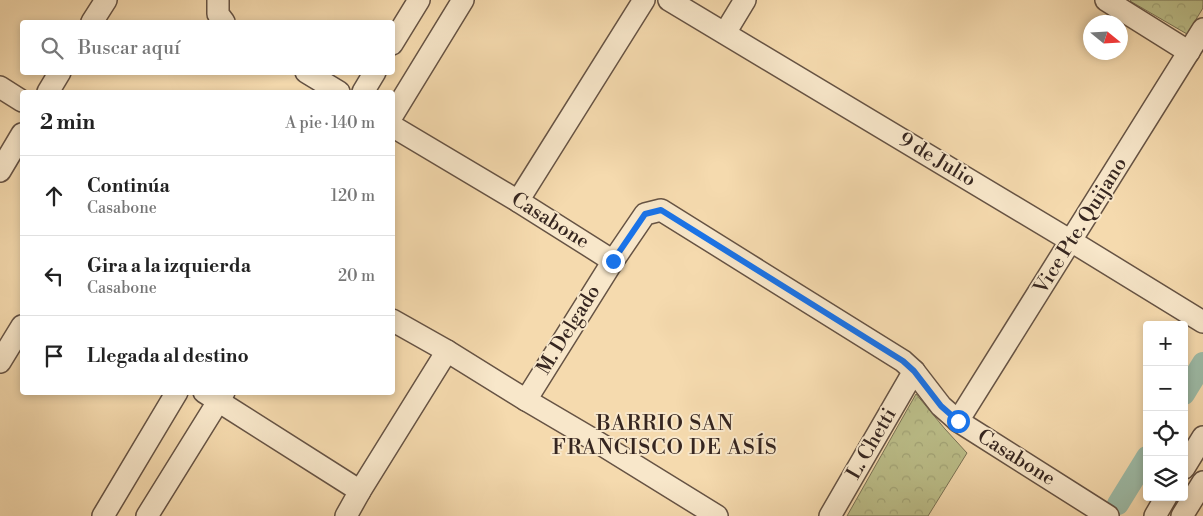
<!DOCTYPE html>
<html lang="es">
<head>
<meta charset="utf-8">
<style>
	body { margin:0; font-family:"Libre Bodoni",serif; background:#f2f2f2; color:#222 }
	.controls { position:absolute; right:15px; bottom:15px; display:grid; overflow:hidden; border-radius:5px; box-shadow:0 2px 8px #0003 }
	.controls button { width:45px; height:45px; display:grid; place-items:center; padding:0; border:0; border-bottom:1px solid #e0e0e0; background:#fff; color:#222; font:25px sans-serif }
	.compass { position:absolute; left:1083px; top:15px; width:45px; height:45px; border-radius:50%; background:#fff; box-shadow:0 2px 8px #0003; rotate:108deg }
	.stop { position:absolute; width:15px; height:15px; margin:-11px; border:4px solid #1a73e8; border-radius:50%; background:#fff }
	.stop.end { background:#1a73e8; border-color:#fff; box-shadow:0 1px 5px #0008 }
	.list { margin:0; padding:0; list-style:none }
	h2 { display:flex; justify-content:space-between; align-items:center; height:65px; margin:0; padding:0 20px; font-size:21px }
	h2 small { font-size:16px; font-weight:400; color:#767676 }
	.list li { display:grid; grid-template-columns:32px 1fr auto; gap:15px; align-items:center; box-sizing:border-box; height:80px; padding:0 20px; border-top:1px solid #e0e0e0 }
	.list b { display:block; font-size:19px; white-space:nowrap }
	.list p { margin:0; font-size:16px; white-space:nowrap; color:#767676 }
	.list em { font-size:16px; font-style:normal; color:#767676 }
	.icon { flex:none; width:28px; height:28px; fill:none; stroke:currentColor; stroke-width:2; stroke-linecap:round; stroke-linejoin:round }
	.map { position:relative; flex:none; width:1203px; height:516px; overflow:hidden }
	.search { position:absolute; background:#fff; box-shadow:0 2px 8px #0003; left:20px; top:20px; width:375px; height:55px; display:flex; align-items:center; gap:12px; box-sizing:border-box; padding:0 18px; border-radius:5px; color:#767676; font-size:19px }
	.panel { position:absolute; background:#fff; box-shadow:0 2px 8px #0003; left:20px; top:90px; width:375px; height:305px; border-radius:5px }
	.map>svg:first-child { display:block }
	.park { fill:url(#park-crowns); stroke:#797255 }
	.lines { fill:none; stroke-linecap:round; stroke-linejoin:round }
	.canal { stroke:#9dbba7; stroke-width:22 }
	.minor-casing { stroke:#665344; stroke-width:24 }
	.minor { stroke:#f8e7ca; stroke-width:21 }
	.route { stroke:#1a73e8; stroke-width:6 }
	.labels { text-anchor:middle; dominant-baseline:central; stroke-width:4; stroke-linejoin:round; paint-order:stroke }
	.street-label { font-size:20px; fill:#362620; stroke:#f8e7ca }
	.neighbourhood-label { font-size:21px; letter-spacing:1px; fill:#362620; stroke:#f8e7ca }
</style>
</head>
<body>
<div class="map">
<svg width="1203" height="516" viewBox="0 0 1203 516">
	<defs>
		<pattern id="park-crowns" width="20" height="18" patternUnits="userSpaceOnUse" patternTransform="scale(1.25)"><rect width="20" height="18" fill="#bcbf8a"/><path d="M2 6a3 3 0 1 1 6 0M12 15a3 3 0 1 1 6 0" fill="none" stroke="#a2a477"/></pattern>
	</defs>
	<rect width="100%" height="100%" fill="#f5daae"/>
	<filter id="stains"><feTurbulence type="fractalNoise" baseFrequency=".004" numOctaves="4"/><feColorMatrix values="0 0 0 0 .2 0 0 0 0 .09 0 0 0 0 .02 0 0 0 .5 -.17"/></filter>
	<radialGradient id="worn" r=".72"><stop offset=".6" stop-color="#630" stop-opacity="0"/><stop offset="1" stop-color="#630" stop-opacity=".3"/></radialGradient>
	<g class="park">
		<polygon points="1131,0 1203,0 1203,8 1187,34 1130,1"/>
		<polygon points="916,394 945,429 967,453 928,516 847,516"/>
	</g>
	<g class="lines">
		<g class="canal">
			<polyline points="1184,394 1203,363"/>
			<polyline points="1118,504 1147,457"/>
		</g>
		<defs>
			<g id="minor">
				<polyline points="218,0 218,14 224,22"/>
				<polyline points="669,0 1071,241 1203,322"/>
				<polyline points="1106,0 1189,52"/>
				<polyline points="92,22 106,0"/>
				<polyline points="725,33 745,0"/>
				<polyline points="392,44 419,0"/>
				<polyline points="306,72 339,92"/>
				<polyline points="0,87 22,101"/>
				<polyline points="48,92 60,72"/>
				<polyline points="363,92 375,72"/>
				<polyline points="392,116 463,0"/>
				<polyline points="392,126 518,201 613,261 645,214 661,210 903,361 914,371 941,406 958,421 1108,516"/>
				<polyline points="0,171 22,134"/>
				<polyline points="518,201 644,0"/>
				<polyline points="392,320 447,351 526,400 594,440 717,516"/>
				<polyline points="0,362 22,326"/>
				<polyline points="204,392 360,491"/>
				<polyline points="526,400 613,261"/>
				<polyline points="958,421 1203,29"/>
				<polyline points="1184,468 1203,437"/>
				<polyline points="103,516 177,392"/>
				<polyline points="147,516 224,392"/>
				<polyline points="346,516 360,491 447,351"/>
				<polyline points="830,516 914,371"/>
				<polyline points="1155,516 1166,497"/>
				<polyline points="1182,516 1203,482"/>
			</g>
		</defs>
		<use href="#minor" class="minor-casing"/>
		<use href="#minor" class="minor"/>
	</g>
	<g class="lines">
		<polyline class="route" points="613,261 645,214 661,210 903,361 914,371 941,406 958,421"/>
	</g>
	<g class="labels">
		<g class="street-label">
			<text transform="translate(937 160) rotate(31)">9 de Julio</text>
			<text transform="translate(550 221) rotate(32)">Casabone</text>
			<text transform="translate(1081 226) rotate(-58)">Vice Pte. Quijano</text>
			<text transform="translate(569 330) rotate(-58)">M. Delgado</text>
			<text transform="translate(872 444) rotate(-60)">L. Chetti</text>
			<text transform="translate(1016 458) rotate(32)">Casabone</text>
		</g>
		<g class="neighbourhood-label">
			<text x="665" y="424">BARRIO SAN<tspan x="665" dy="24">FRANCISCO DE ASÍS</tspan></text>
		</g>
	</g>
	<rect width="100%" height="100%" filter="url(#stains)"/>
	<rect width="100%" height="100%" fill="url(#worn)"/>
</svg>
<div class="controls">
<button>+</button>
<button>−</button>
<button><svg class="icon" aria-label="locate" viewBox="0 0 24 24"><circle cx="12" cy="12" r="6"/><path d="M12 2v4M12 18v4M2 12h4M18 12h4"/></svg></button>
<button><svg class="icon" aria-label="layers" viewBox="0 0 24 24"><path d="M12 4l9 5-9 5-9-5zM3 14l9 5 9-5"/></svg></button>
</div>
<svg class="compass" viewBox="-18 -18 36 36"><path d="M0-13l5 13h-10z" fill="#e53935"/><path d="M0 13l5-13h-10z" fill="#767676"/></svg>
<div class="stop" style="left:958px;top:421px"></div>
<div class="stop end" style="left:613px;top:261px"></div>
<div class="search"><svg class="icon" aria-label="search" viewBox="0 0 24 24"><circle cx="10" cy="10" r="6"/><path d="M15 15l6 6"/></svg>Buscar aquí</div>
<section class="panel">
<h2>2 min<small>A pie · 140 m</small></h2>
<ul class="list">
<li><svg class="icon" aria-label="ahead" viewBox="0 0 24 24"><path d="M12 20V5M6 11l6-6 6 6"/></svg><div><b>Continúa</b><p>Casabone</p></div><em>120 m</em></li>
<li><svg class="icon" aria-label="left" viewBox="0 0 24 24"><path d="M17 20v-9H6M10 6l-5 5 5 5"/></svg><div><b>Gira a la izquierda</b><p>Casabone</p></div><em>20 m</em></li>
<li><svg class="icon" aria-label="arrive" viewBox="0 0 24 24"><path d="M6 21V4h12l-3 4 3 4H6"/></svg><div><b>Llegada al destino</b></div></li>
</ul>
</section>
</div>
</body>
</html>
